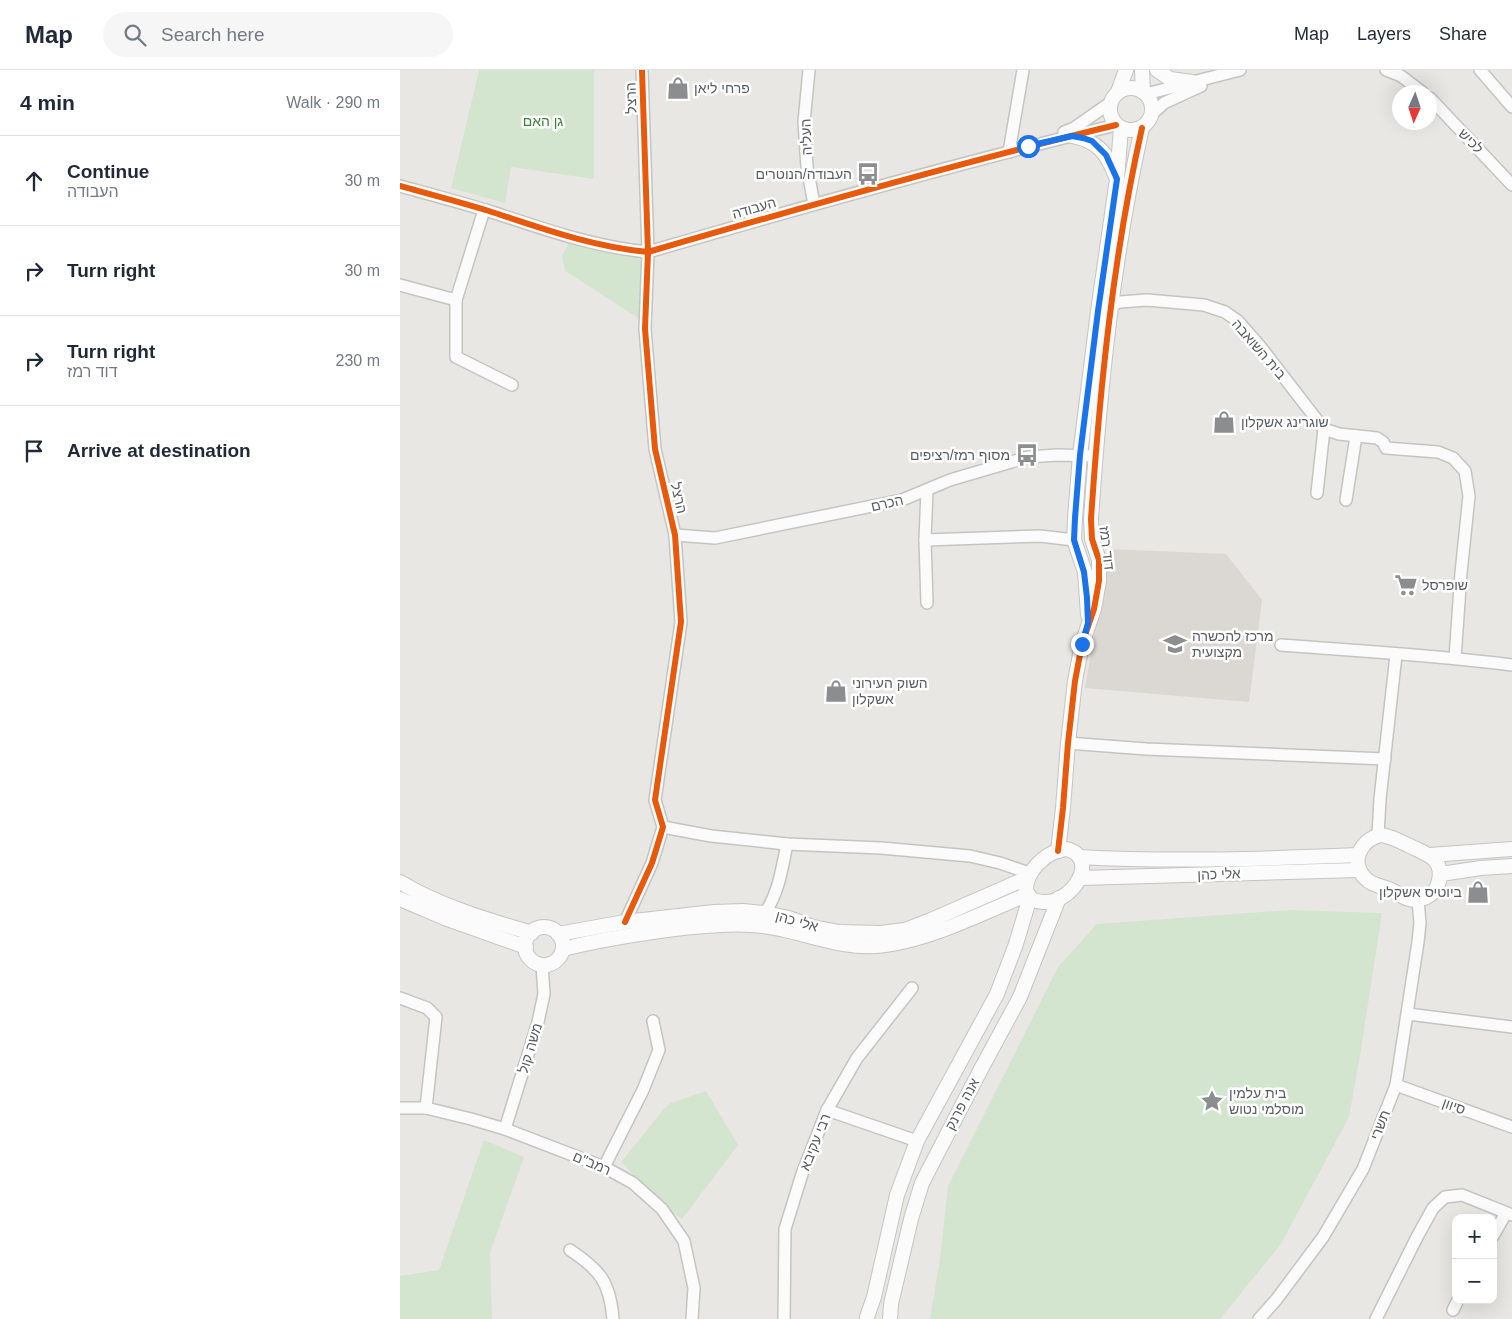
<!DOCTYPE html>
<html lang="en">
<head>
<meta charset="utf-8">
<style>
	body { margin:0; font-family:Helvetica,Heebo,sans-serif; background:#f6f6f7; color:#1f2937 }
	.controls { position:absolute; right:15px; bottom:15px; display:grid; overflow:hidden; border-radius:10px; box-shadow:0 5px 20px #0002 }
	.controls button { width:45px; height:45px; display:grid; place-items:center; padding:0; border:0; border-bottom:1px solid #e0e1e3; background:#fff; color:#1f2937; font:25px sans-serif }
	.compass { position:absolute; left:992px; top:15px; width:45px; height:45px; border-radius:50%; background:#fff; box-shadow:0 5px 20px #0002; rotate:183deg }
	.stop { position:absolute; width:15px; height:15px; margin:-11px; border:4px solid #1a73e8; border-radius:50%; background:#fff }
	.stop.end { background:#1a73e8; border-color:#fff; box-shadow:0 1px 5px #0008 }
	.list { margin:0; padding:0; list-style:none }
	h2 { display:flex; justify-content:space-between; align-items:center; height:65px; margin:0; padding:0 20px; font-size:21px }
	h2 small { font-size:16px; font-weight:400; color:#747a83 }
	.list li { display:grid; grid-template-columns:32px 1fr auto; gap:15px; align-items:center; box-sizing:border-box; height:90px; padding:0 20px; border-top:1px solid #e0e1e3 }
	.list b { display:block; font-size:19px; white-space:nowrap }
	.list p { margin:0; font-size:16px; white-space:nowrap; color:#747a83 }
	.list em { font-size:16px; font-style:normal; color:#747a83 }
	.icon { flex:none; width:28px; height:28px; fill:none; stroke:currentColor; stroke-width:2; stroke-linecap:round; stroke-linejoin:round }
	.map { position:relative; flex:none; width:1112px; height:1249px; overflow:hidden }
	header { display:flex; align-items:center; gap:30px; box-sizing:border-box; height:70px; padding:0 25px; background:#fff; border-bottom:1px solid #e0e1e3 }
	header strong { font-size:24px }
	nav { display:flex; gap:28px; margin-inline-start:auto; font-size:18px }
	.search { width:350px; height:45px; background:#f6f6f7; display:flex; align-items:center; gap:12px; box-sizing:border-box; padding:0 18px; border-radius:28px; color:#747a83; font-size:19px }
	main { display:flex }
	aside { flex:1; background:#fff }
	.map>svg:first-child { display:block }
	.education { fill:#dbd7d2 }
	.green { fill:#d3e5ce }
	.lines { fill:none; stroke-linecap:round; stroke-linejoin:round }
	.minor-casing { stroke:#c4c4c3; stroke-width:14 }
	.tertiary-casing { stroke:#c4c4c3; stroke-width:16 }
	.minor { stroke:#fcfbfb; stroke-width:11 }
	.tertiary { stroke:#fcfbfb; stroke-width:14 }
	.cycleway-casing { stroke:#fff; stroke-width:9 }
	.cycleway { stroke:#e8590c; stroke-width:6 }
	.route { stroke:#1a73e8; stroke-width:6 }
	.labels { text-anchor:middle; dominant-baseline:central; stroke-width:5; stroke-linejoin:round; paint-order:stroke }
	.poi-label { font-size:14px; fill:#595d61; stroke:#fff; text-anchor:start }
	.street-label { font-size:14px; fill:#595d61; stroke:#fff }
	.park-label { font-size:14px; fill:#3b8236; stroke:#fff }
</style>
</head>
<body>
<header>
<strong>Map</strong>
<div class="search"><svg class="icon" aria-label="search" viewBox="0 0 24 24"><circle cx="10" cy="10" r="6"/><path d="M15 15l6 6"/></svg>Search here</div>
<nav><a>Map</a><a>Layers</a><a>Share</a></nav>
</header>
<main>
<aside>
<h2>4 min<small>Walk · 290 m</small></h2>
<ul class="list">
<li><svg class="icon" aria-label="ahead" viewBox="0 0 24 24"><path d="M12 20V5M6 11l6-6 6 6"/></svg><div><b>Continue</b><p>העבודה</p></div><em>30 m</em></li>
<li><svg class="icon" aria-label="right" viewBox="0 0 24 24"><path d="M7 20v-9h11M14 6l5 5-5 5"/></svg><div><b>Turn right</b></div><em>30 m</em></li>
<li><svg class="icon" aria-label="right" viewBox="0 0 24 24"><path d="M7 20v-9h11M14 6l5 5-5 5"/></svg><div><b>Turn right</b><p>דוד רמז</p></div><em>230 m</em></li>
<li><svg class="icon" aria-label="arrive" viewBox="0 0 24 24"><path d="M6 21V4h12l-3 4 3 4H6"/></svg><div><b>Arrive at destination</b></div></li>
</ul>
</aside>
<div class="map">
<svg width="1112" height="1249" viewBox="0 0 1112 1249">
	<rect width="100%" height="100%" fill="#e9e7e3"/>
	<polygon class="education" points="709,479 826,484 862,530 849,632 685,618"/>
	<g class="green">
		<polygon points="79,0 194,0 194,109 111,97 105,133 51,118"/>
		<polygon points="170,171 213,183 243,188 240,249 165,201 162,186"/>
		<polygon points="890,840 982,843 960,986 949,1047 881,1174 820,1249 530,1249 540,1189 548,1116 658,897 697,854"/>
		<polygon points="306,1021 338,1075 282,1149 268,1139 221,1092 264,1039 271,1033"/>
		<polygon points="84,1070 124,1087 90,1183 92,1249 0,1249 0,1206 39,1200"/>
	</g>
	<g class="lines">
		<defs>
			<g id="minor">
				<polyline points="409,0 404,52 407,97 414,134"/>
				<polyline points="986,0 1001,6 1022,22"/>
				<polyline points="1080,0 1112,37"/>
				<polyline points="746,24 840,0"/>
				<polyline points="1030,28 1112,115"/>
				<polyline points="752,44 764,33 801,16"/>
				<polyline points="664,62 674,58 710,33"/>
				<polyline points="609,82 623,0"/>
				<path d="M0,116C29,124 59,132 89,141C141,158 193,177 248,182C403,137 559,93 716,55"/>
				<polyline points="84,140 56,230 56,287 112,315"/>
				<polyline points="0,215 56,230"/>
				<polyline points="705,237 720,232 747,230 804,235 825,242 838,251 859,275 924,359 939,364 977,368 983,372 986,378 1038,382 1053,388 1065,401 1069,426 1061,503 1055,588"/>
				<polyline points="527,420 525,470 640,466 674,470"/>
				<polyline points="917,423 924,359"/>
				<polyline points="946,430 956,366"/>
				<polyline points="275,465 315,468 502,430 550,410 628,387 657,385 696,386"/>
				<polyline points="525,470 527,533"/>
				<path d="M881,575C958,581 1035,585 1112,595"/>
				<polyline points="668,673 746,679 985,689"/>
				<polyline points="263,757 311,766 387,774 481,778 570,786 600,793 629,803"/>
				<polyline points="978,765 980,729 996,585"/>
				<path d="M365,843C379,822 382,798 387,774"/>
				<polyline points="225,852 252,793 263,757 255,730 281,552 275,465 255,379 245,259 248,182 242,0"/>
				<polyline points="0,928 27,938 36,947 26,1038"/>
				<polyline points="1008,944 1112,957"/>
				<polyline points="996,1015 1112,1057"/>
				<polyline points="0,1038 26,1038 71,1049 105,1059 204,1097 233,1113 262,1139 284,1171 294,1218 292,1249"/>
				<polyline points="427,1040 517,1071"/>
				<polyline points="105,1059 138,952 144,924 142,895"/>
				<polyline points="204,1097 243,1020 259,980 253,951"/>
				<polyline points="1093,1166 1106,1143"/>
				<path d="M170,1180C200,1200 210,1212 213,1249"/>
				<polyline points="1053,1240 1058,1230"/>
				<polyline points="384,1249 385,1159 402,1104 427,1040 457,988 512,918"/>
				<polyline points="859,1249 876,1230 923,1167 963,1099 996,1015 1018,872 1020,853 1018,830"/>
				<polyline points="976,1249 1017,1167 1033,1138 1045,1127 1062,1125 1112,1145"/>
			</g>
			<g id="tertiary">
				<polyline points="742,0 743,22"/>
				<polyline points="757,0 770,9 792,12"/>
				<circle cx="731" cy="39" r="21"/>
				<polyline points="718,22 726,0"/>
				<path d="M672,66C698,71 707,83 716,107"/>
				<polyline points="688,545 685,502 674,470 675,448 680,385 698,241 717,109 721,58"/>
				<path d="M980,765C992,766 998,771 1008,775C1025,784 1044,787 1039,811C1037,820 1030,827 1021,829C1010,832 1002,826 993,821C984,816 972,816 965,808C949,792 961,770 980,765Z"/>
				<path d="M666,779C701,787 673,834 643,832C614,830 628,801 642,790C649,783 657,781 666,779Z"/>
				<path d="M658,781L663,738L668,673L675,611L682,574L694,539L699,511V490L692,469L691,449C700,317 713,187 742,58"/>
				<polyline points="1030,785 1112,779"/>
				<path d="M679,787C772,792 865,789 958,785"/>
				<polyline points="1041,804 1081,798 1112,796"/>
				<polyline points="680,808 959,800"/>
				<path d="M0,812C40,836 87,850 132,863"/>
				<polyline points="0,829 47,849 126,877"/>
				<circle cx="144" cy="876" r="19"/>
				<polyline points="158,864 225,852 314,842 343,841 365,843 389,848 413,857 439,862 481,863 505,860 531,850 627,808"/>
				<path d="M163,879C203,869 242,863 283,858C305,856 328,853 351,855C398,857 437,882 485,875C532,869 585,842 628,824"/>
				<polyline points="467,1247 474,1227 497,1125 517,1071 597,924 616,874 630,827"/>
				<polyline points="490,1249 491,1234 511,1149 522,1113 580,1001 620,927 659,828"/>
			</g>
		</defs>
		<use href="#minor" class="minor-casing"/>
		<use href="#tertiary" class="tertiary-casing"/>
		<use href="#minor" class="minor"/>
		<use href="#tertiary" class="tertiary"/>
		<defs>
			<g id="cycleway">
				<path d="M0,116C29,124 59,132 89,141C141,158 193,177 248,182C403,137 559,93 716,55"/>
				<path d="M658,781L663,738L668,673L675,611L682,574L694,539L699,511V490L692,469L691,449C700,317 713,187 742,58"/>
				<polyline points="225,852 252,793 263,757 255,730 281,552 275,465 255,379 245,259 248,182 242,0"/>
			</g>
		</defs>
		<use href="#cycleway" class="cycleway-casing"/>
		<use href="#cycleway" class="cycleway"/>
	</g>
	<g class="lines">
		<polyline class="route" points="628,76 672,66 683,68 692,71 706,85 717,109 698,241 680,385 675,448 674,470 684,502 687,528 688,553 682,574"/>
	</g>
	<defs>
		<symbol id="shop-bare" viewBox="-9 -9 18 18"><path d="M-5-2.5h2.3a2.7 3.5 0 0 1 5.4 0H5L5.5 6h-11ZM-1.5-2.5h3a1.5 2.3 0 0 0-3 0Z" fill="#8b8d8e" stroke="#fff" stroke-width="2.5" paint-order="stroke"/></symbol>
		<symbol id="bus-bare" viewBox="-9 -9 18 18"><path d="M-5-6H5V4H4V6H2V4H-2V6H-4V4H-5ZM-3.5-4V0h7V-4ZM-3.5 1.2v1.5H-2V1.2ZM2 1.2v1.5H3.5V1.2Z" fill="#8b8d8e" stroke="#fff" stroke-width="2.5" paint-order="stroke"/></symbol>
		<symbol id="supermarket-bare" viewBox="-9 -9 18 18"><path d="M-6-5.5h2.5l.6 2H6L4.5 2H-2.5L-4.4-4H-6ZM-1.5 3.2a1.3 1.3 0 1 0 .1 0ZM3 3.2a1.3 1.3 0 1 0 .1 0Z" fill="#8b8d8e" stroke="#fff" stroke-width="2.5" paint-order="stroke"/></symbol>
		<symbol id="university-bare" viewBox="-9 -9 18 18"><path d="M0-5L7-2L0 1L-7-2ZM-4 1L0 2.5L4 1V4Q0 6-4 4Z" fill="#8b8d8e" stroke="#fff" stroke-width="2.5" paint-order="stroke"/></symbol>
		<symbol id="sight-bare" viewBox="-9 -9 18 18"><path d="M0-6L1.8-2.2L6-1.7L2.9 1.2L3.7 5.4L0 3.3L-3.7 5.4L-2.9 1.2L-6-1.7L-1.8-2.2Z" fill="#8b8d8e" stroke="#fff" stroke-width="2.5" paint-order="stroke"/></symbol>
	</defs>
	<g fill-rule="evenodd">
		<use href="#shop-bare" x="262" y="2" width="32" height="32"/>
		<use href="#bus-bare" x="452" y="88" width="32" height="32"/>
		<use href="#shop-bare" x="808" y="336" width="32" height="32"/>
		<use href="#bus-bare" x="611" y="369" width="32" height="32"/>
		<use href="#supermarket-bare" x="990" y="499" width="32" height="32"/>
		<use href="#university-bare" x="759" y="558" width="32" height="32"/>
		<use href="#shop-bare" x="420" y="605" width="32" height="32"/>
		<use href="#shop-bare" x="1062" y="806" width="32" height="32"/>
		<use href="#sight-bare" x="796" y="1015" width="32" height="32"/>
	</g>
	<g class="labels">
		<g class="poi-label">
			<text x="294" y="18">פרחי ליאן</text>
			<text x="452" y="104" text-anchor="end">העבודה/הנוטרים</text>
			<text x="841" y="352">שוגרינג אשקלון</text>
			<text x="610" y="385" text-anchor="end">מסוף רמז/רציפים</text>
			<text x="1022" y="515">שופרסל</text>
			<text x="792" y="566">מרכז להכשרה<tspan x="792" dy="16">מקצועית</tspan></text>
			<text x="452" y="613">השוק העירוני<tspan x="452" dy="16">אשקלון</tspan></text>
			<text x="1062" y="822" text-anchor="end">ביוטיס אשקלון</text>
			<text x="829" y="1023">בית עלמין<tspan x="829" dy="16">מוסלמי נטוש</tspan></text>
		</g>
		<g class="street-label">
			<text transform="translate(231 28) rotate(-92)">הרצל</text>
			<text transform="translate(406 67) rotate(-92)">העליה</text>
			<text transform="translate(1071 71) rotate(46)">לכיש</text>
			<text transform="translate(354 138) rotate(-16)">העבודה</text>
			<text transform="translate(859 279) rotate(49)">בית השואבה</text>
			<text transform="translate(279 428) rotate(77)">הרצל</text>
			<text transform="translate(487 433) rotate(-13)">הכרם</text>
			<text transform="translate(707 478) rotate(83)">דוד רמז</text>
			<text transform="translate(819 804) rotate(-2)">אלי כהן</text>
			<text transform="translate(397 851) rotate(16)">אלי כהן</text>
			<text transform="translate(130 978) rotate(-73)">משה קול</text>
			<text transform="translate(562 1034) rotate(-62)">אנה פרנק</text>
			<text transform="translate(1054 1036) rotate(20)">סיוון</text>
			<text transform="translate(980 1055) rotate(-68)">תשרי</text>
			<text transform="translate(415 1072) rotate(-68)">רבי עקיבא</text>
			<text transform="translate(192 1093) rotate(23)">רמב"ם</text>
		</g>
		<g class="park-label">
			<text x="143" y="51">גן האם</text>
		</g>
	</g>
</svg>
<div class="controls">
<button>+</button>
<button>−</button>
</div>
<svg class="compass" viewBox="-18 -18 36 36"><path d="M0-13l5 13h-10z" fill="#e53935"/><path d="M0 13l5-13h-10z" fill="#747a83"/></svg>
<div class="stop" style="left:628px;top:76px"></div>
<div class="stop end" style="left:682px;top:574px"></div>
</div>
</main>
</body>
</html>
